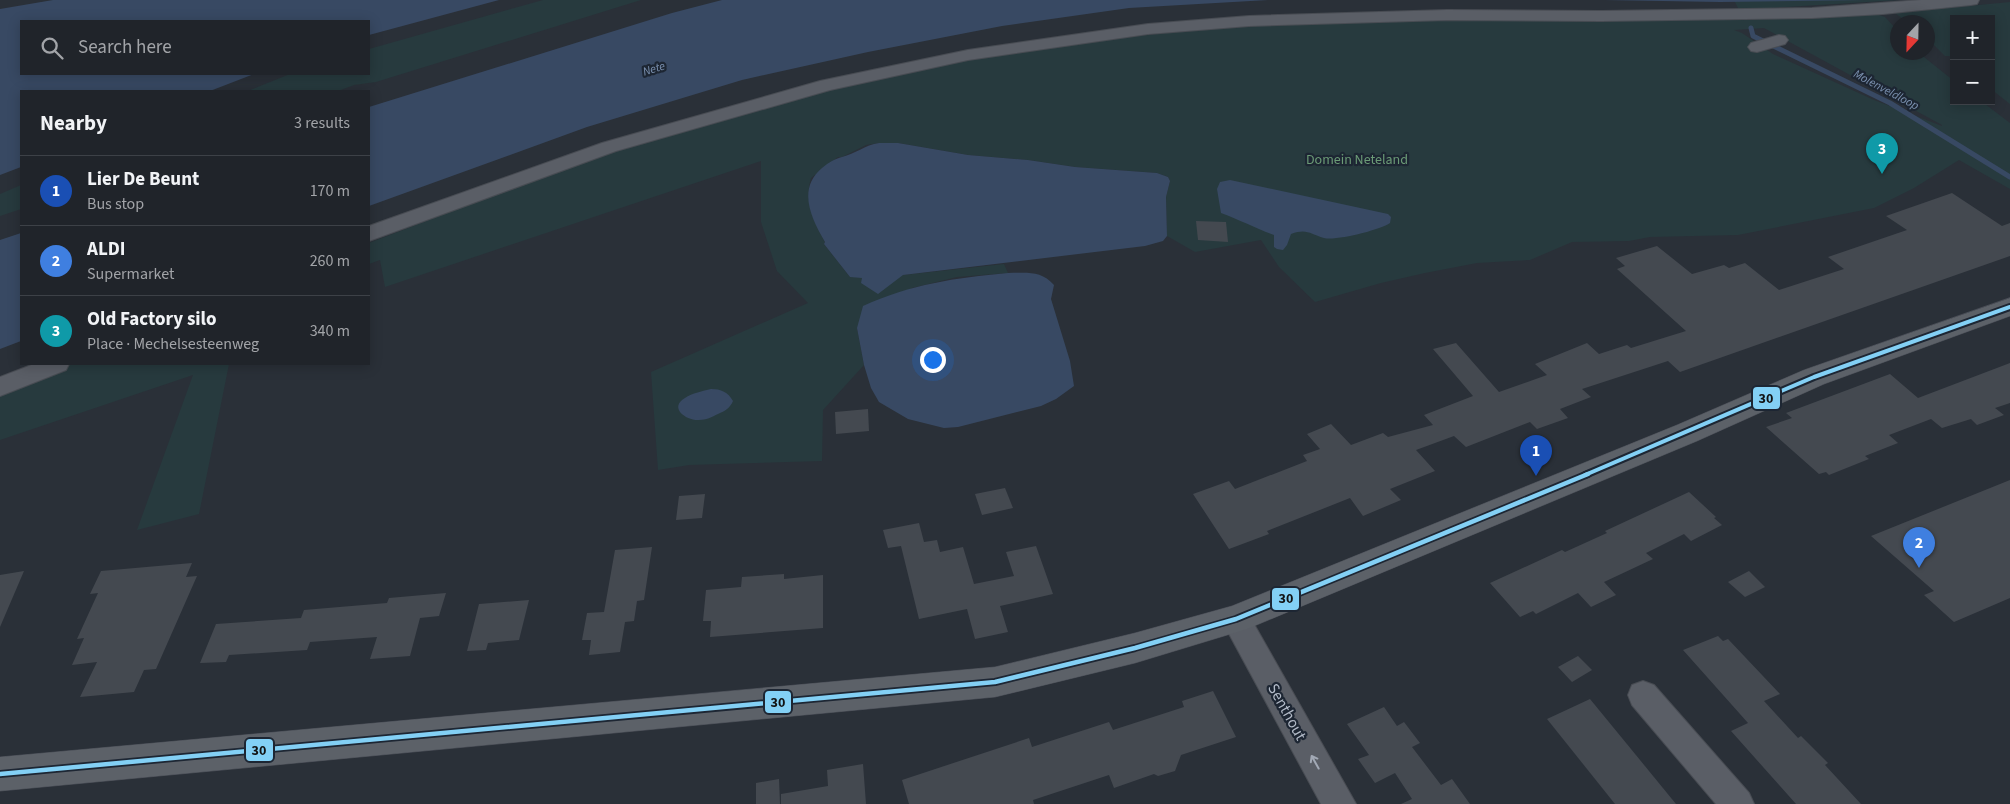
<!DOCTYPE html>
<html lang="en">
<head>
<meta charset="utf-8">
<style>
	body { margin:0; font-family:"Source Sans 3",sans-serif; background:#282c32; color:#f1f3f6 }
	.controls { position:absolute; right:15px; top:15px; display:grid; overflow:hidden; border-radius:0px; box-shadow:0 2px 12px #0003 }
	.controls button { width:45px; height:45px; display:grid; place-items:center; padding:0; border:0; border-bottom:1px solid #3d4147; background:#20242a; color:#f1f3f6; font:25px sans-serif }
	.compass { position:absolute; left:1890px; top:15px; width:45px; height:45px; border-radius:50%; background:#20242a; box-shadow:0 2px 12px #0003; rotate:202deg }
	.you { position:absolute; left:932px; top:359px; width:18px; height:18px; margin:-12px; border:4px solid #fff; border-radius:50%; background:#1a73e8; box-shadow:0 0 0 8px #1a73e833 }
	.badge { display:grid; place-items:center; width:32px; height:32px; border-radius:50%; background:#0b8043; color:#fff; font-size:16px; font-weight:700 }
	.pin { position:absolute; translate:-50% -41px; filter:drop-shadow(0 1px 2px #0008) }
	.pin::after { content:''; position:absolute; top:26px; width:18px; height:15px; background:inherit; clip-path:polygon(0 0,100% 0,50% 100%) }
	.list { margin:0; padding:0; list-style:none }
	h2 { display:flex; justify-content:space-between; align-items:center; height:65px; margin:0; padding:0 20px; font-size:21px }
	h2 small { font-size:16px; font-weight:400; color:#a2a4a8 }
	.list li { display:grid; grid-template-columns:32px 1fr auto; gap:15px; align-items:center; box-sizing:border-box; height:70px; padding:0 20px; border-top:1px solid #3d4147 }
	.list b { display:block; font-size:19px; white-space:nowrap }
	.list p { margin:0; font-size:16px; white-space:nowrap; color:#a2a4a8 }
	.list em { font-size:16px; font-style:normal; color:#a2a4a8 }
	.icon { flex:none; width:28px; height:28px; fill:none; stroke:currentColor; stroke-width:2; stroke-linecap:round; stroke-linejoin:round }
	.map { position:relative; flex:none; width:2010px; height:804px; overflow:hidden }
	.search { position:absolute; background:#20242a; box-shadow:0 2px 12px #0003; left:20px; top:20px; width:350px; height:55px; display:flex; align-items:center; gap:12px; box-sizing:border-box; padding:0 18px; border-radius:0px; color:#a2a4a8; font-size:19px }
	.panel { position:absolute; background:#20242a; box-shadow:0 2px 12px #0003; left:20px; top:90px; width:350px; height:275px; border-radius:0px }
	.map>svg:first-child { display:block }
	.green { fill:#273a3e; fill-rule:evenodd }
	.water { fill:#384963 }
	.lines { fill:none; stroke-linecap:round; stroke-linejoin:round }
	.stream { stroke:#384963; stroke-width:5 }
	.building { fill:#444950 }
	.minor-casing { stroke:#484c53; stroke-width:2 }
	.major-casing { stroke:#484c55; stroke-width:1 }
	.minor { fill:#5a5e66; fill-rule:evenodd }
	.major { fill:#5c6168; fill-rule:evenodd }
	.bus-1-far1-casing { stroke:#1d2633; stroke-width:8 }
	.bus-1-casing { stroke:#1d2633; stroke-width:8 }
	.bus-1-far1 { stroke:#83d0f5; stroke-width:4 }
	.bus-1 { stroke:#83d0f5; stroke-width:4.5 }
	.oneway { stroke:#a2a9b5 }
	.labels { text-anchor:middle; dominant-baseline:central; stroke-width:4.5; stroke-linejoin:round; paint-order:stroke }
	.far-water-label { font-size:12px; font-style:italic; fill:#7c92b1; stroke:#1d2633 }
	.park-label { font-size:14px; fill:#6b9a76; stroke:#1d2633 }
	.near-street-label { font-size:16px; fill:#b4bcc9; stroke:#1d2633 }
	.line-badge { stroke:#1d2633; stroke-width:2 }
	.pale-badge-label { font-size:14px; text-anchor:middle; font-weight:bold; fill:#111 }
</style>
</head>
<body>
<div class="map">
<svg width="2010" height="804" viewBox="0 0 2010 804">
	<rect width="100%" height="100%" fill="#2a3038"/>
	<g class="green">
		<polygon points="543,0 641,0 376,82 354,85 338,91 248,91 290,74 369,74 369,49"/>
		<polygon points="1734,0 1899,0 1739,10"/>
		<polygon points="2010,2 2010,104 1991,89 1991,19 1954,19 1954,59 1949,56 1945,56 1928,39 1928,22 1907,22 1895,13"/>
		<path d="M1873,13L1885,17L1897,30L1898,52L1919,53L1954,81V101H1981L2010,123V189L1959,160L1914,188L1874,208L1738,235L1650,237L1629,241L1572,242L1530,260L1477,263L1425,273L1381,283L1315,302L1279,267L1261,240L1195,252L1167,236L1166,197L1170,181L1168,177L1157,173L1075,167L1028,160L968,155L898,143H879L866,145L842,157H838L811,178C804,202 814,222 825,242L824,244L850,277L903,275L1004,264L1008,273L957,277L912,288L857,328L864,365L823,410L822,461L689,465L658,470L651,372L808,303L777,271L761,222V161L385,287L380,260L369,264V243L574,164L771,104L913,69L1042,47L1192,30L1299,22L1473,18L1723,19ZM1764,28L1942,125V126L1874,100L1773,54L1742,33L1734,30Z"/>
		<polygon points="21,185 21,209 0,216 0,194"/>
		<polygon points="69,364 229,364 199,514 137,530 193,375 0,440 0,392"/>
	</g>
	<g class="water">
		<polygon points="53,0 499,0 369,35 369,21 21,21 21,74 254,74 210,91 21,91 21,167 0,175 0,9"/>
		<polygon points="722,0 1268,0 1129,8 1002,26 868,52 742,80 587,127 369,206 369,107 672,13"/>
		<polygon points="1604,0 1866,0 1720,2"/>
		<path d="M879,143H898L968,155L1028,160L1075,167L1157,173L1168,177L1170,181L1166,197L1167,236L1163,241L1145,246L903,275L878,294L861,283L862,278L850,277L824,244L825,242C811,218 797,189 822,168C829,162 835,159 842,157C855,154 865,145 879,143Z"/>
		<path d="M1230,180L1388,214L1391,217L1390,223C1380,230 1336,241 1324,238C1310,234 1307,228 1291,234L1287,245L1283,250L1277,249L1274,247V235C1255,228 1240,220 1221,213L1217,189L1220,182Z"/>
		<polygon points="21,233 21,341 0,349 0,240"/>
		<path d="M1008,273C1026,273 1041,270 1054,285L1051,299L1070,361L1074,386L1056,399L1041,406L958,427L944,428L908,419L879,402L871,388L864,365L857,328L863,306C912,284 954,278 1008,273Z"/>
		<path d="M711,389C721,389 728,392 733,401C730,408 725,411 718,414C712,417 706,420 699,420C687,421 668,408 685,398C692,393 703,391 711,389Z"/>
	</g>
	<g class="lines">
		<polyline class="stream" points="1751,28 1753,36 1890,103 2010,177"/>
	</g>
	<g class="building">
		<polygon points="1952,193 2002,226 2010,223 2010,256 1680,372 1668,361 1582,389 1591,397 1560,409 1568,418 1537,429 1530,422 1466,447 1454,436 1416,450 1435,471 1390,489 1401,500 1363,516 1350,498 1267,531 1269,534 1229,549 1193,494 1229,481 1235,489 1307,461 1303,455 1320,449 1307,434 1331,424 1351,445 1383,433 1388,437 1433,425 1424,415 1473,396 1433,349 1456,343 1499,392 1547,375 1535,364 1587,343 1599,354 1627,345 1631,348 1686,331 1617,269 1625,266 1616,258 1657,246 1692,274 1724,265 1729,268 1745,263 1779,290 1844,269 1828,257 1907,230 1886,216"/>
		<polygon points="1196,221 1226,222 1228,242 1198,240"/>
		<polygon points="2010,363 2010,403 1995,408 2004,415 1977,425 1971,419 1942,428 1931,419 1889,435 1898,443 1865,456 1869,459 1829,475 1826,472 1819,474 1766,427 1792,418 1786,413 1890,374 1918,398"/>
		<polygon points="868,409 869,431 836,434 835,412"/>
		<polygon points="2010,480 2010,598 1954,622 1924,595 1934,591 1871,536"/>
		<polygon points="1005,488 1013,508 982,515 975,494"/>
		<polygon points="1689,492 1716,517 1714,518 1722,525 1691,541 1684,534 1646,553 1653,559 1604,582 1616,595 1591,607 1578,593 1536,614 1533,611 1520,617 1490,583 1562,550 1565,552 1607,533 1605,531"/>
		<polygon points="705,494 702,518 676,520 679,496"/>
		<polygon points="919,523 924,542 937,540 940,552 963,547 974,584 1014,576 1006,552 1036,546 1053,594 1000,606 1008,632 975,639 967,609 919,619 901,546 888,548 883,530"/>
		<polygon points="652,547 644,600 637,601 634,621 625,622 620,652 589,655 591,640 582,640 587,613 604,612 615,550"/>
		<polygon points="192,563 186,577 197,576 156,669 144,670 134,692 80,697 97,662 72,665 84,638 77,639 98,593 90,594 101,571"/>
		<polygon points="24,571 0,627 0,575"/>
		<polygon points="1749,571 1765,587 1745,597 1728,582"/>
		<polygon points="784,574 784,579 823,575 823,628 710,637 711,621 703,621 706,590 741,587 742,577"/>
		<polygon points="446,593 439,616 420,618 410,656 370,659 377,637 310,642 307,650 229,655 226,662 200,663 216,624 301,618 304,610 387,603 389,598"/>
		<polygon points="529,600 519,640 488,643 486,650 467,651 479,604"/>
		<polygon points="1718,636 1723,641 1728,639 1780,694 1764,701 1798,738 1801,736 1828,763 1825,765 1861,804 1796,804 1731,731 1748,723 1683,650"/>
		<polygon points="1578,656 1592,670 1572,682 1558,667"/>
		<polygon points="1213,691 1236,737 1181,755 1175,771 1158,776 1154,774 1114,788 1109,775 1033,800 1034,804 909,804 902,780 1029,738 1032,747 1109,722 1113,730 1184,707 1182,701"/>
		<polygon points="1590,699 1631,749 1676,804 1615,804 1547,719"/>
		<polygon points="1384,707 1397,726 1404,722 1420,743 1412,747 1441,785 1452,779 1470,804 1401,804 1412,799 1395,773 1375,783 1358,759 1369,755 1347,724"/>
		<polygon points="863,764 866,804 781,804 781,794 828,786 827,770"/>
		<polygon points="779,779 780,804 756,804 756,783"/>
	</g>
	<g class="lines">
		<defs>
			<g id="minor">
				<polygon points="1921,0 1979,0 1977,4 1971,5 1883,14 1812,18 1601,21 1447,20 1249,26 1148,34 968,60 830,90 616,151 369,241 369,226 602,143 820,81 968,50 1148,24 1249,16 1447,10 1601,11 1812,8"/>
				<polygon points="1779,35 1785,36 1788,40 1785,44 1757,52 1751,51 1748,47 1751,43"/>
				<polygon points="34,364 69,364 66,370 0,396 0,377"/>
				<polygon points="1236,606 1246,610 1356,804 1321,804 1221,619 1226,610"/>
				<polygon points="1643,681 1654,685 1749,793 1754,804 1716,804 1632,705 1628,695 1632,685"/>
			</g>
			<polygon id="major" points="2010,298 2010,316 1824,384 1697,441 1247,629 1135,663 995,697 0,791 0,757 995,667 1135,633 1232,606 1677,425 1804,370"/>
		</defs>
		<use href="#minor" class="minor-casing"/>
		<use href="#major" class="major-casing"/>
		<use href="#minor" class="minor"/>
		<use href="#major" class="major"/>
		<defs>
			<polyline id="bus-1-far1" points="1585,475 1814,377 2010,307"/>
			<polyline id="bus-1" points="0,774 995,682 1135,648 1236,619 1588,474"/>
		</defs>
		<use href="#bus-1-far1" class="bus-1-far1-casing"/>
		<use href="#bus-1" class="bus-1-casing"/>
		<use href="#bus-1-far1" class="bus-1-far1"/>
		<use href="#bus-1" class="bus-1"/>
	</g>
	<defs><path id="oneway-shaft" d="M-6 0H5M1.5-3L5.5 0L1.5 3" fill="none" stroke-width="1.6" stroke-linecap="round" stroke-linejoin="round" transform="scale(1.25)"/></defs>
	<use class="oneway" href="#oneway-shaft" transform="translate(1315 762) rotate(-119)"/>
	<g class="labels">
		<g class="far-water-label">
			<text transform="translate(654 69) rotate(-17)">Nete</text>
			<text transform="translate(1886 90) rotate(28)">Molenveldloop</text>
		</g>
		<g class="park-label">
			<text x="1357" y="160">Domein Neteland</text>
		</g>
		<g class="near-street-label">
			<text transform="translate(1287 712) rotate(61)">Senthout</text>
		</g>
	</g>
	<g class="line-badge">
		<rect x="1752" y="386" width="29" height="24" rx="5" fill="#83d0f5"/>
		<rect x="1271" y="587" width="29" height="24" rx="5" fill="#83d0f5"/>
		<rect x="764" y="690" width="28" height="24" rx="5" fill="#83d0f5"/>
		<rect x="245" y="738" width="29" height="24" rx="5" fill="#83d0f5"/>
	</g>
	<g class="pale-badge-label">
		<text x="1766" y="403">30</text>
		<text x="1286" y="603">30</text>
		<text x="778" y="707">30</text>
		<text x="259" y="755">30</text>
	</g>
</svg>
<div class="controls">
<button>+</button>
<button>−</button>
</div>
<svg class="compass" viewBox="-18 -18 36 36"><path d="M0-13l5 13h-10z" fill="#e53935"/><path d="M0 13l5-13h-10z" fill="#a2a4a8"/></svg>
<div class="you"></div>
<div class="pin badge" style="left:1536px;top:476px;background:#1a4fb4">1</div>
<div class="pin badge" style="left:1919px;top:568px;background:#3f7fe0">2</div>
<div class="pin badge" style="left:1882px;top:174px;background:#0f9aa8">3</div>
<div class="search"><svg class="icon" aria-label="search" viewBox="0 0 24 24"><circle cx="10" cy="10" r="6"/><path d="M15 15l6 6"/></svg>Search here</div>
<section class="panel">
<h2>Nearby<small>3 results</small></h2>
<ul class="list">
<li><span class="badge" style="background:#1a4fb4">1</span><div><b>Lier De Beunt</b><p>Bus stop</p></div><em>170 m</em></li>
<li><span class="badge" style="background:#3f7fe0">2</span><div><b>ALDI</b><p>Supermarket</p></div><em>260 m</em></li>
<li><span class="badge" style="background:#0f9aa8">3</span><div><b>Old Factory silo</b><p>Place · Mechelsesteenweg</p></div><em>340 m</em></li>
</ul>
</section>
</div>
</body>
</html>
